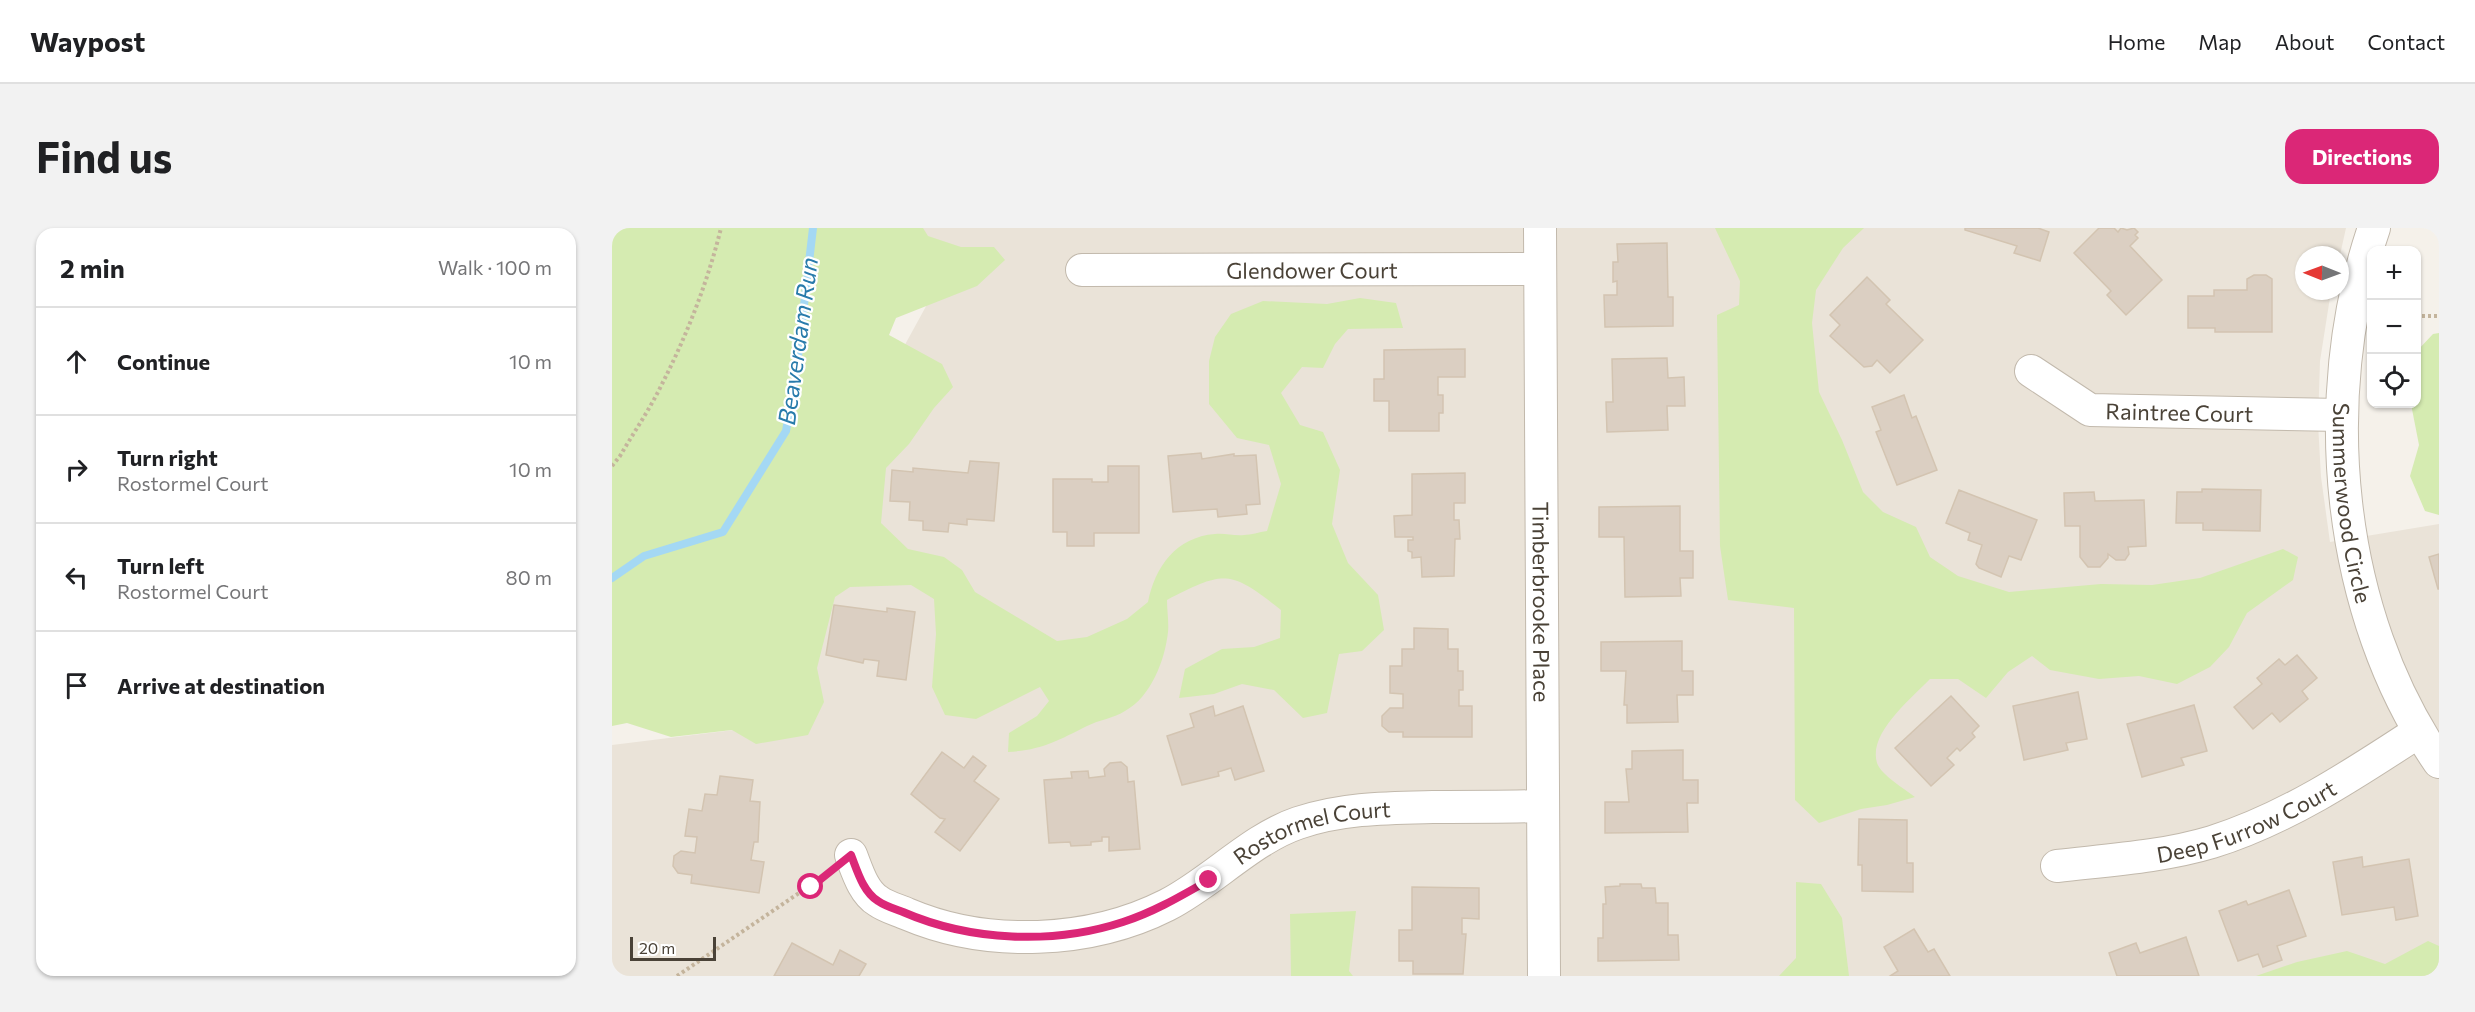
<!DOCTYPE html>
<html lang="en">
<head>
<meta charset="utf-8">
<style>
	body { margin:0; font-family:Commissioner,sans-serif; background:#f2f2f2; color:#202124 }
	.controls { position:absolute; right:18px; top:18px; display:grid; overflow:hidden; border-radius:12px; box-shadow:0 2px 4px #0004 }
	.controls button { width:54px; height:54px; display:grid; place-items:center; padding:0; border:0; border-bottom:2px solid #e0e0e0; background:#fff; color:#202124; font:30px sans-serif }
	.compass { position:absolute; left:1683px; top:18px; width:54px; height:54px; border-radius:50%; background:#fff; box-shadow:0 2px 4px #0004; rotate:271deg }
	.scale { position:absolute; left:18px; bottom:15px; width:86px; box-sizing:border-box; padding-left:6px; border:3px solid #4a4237; border-top:0; font-size:16px; line-height:21px; white-space:nowrap; color:#4a4237; -webkit-text-stroke:4px #fff; paint-order:stroke }
	.stop { position:absolute; width:18px; height:18px; margin:-14px; border:4px solid #db2777; border-radius:50%; background:#fff }
	.stop.end { background:#db2777; border-color:#fff; box-shadow:0 2px 6px #0008 }
	.list { margin:0; padding:0; list-style:none }
	h2 { display:flex; justify-content:space-between; align-items:center; height:78px; margin:0; padding:0 24px; font-size:26px }
	h2 small { font-size:20px; font-weight:400; color:#757577 }
	.list li { display:grid; grid-template-columns:39px 1fr auto; gap:18px; align-items:center; box-sizing:border-box; height:108px; padding:0 24px; border-top:2px solid #e0e0e0 }
	.list b { display:block; font-size:22px; white-space:nowrap }
	.list p { margin:0; font-size:20px; white-space:nowrap; color:#757577 }
	.list em { font-size:20px; font-style:normal; color:#757577 }
	.icon { flex:none; width:33px; height:33px; fill:none; stroke:currentColor; stroke-width:2; stroke-linecap:round; stroke-linejoin:round }
	.map { position:relative; flex:none; width:1827px; height:748px; overflow:hidden; border-radius:18px }
	header { display:flex; align-items:center; gap:36px; box-sizing:border-box; height:84px; padding:0 30px; background:#fff; border-bottom:2px solid #e0e0e0 }
	header strong { font-size:28px }
	nav { display:flex; gap:33px; margin-inline-start:auto; font-size:21px }
	.intro { display:flex; align-items:center; justify-content:space-between; box-sizing:border-box; height:144px; padding:0 36px }
	h1 { margin:0; font-size:42px }
	.button { padding:15px 27px; border-radius:18px; background:#db2777; color:#fff; font-size:21px; font-weight:700 }
	main { display:flex; gap:36px; padding:0 36px }
	aside { flex:1; background:#fff; border-radius:18px; box-shadow:0 2px 4px #0004 }
	.map>svg:first-child { display:block }
	.residential { fill:#eae3d8 }
	.green { fill:#d5ebb1 }
	.lines { fill:none; stroke-linecap:round; stroke-linejoin:round }
	.stream { stroke:#a4d8f4; stroke-width:8 }
	.building { fill:#dbcfc2; stroke:#d3c4b1; stroke-width:1.5 }
	.street-casing { stroke:#c2b9ac; stroke-width:34 }
	.path { stroke:#c4b49c; stroke-width:4; stroke-dasharray:3 3; stroke-linecap:butt }
	.street { stroke:#fff; stroke-width:32 }
	.route { stroke:#db2777; stroke-width:8 }
	.labels { text-anchor:middle; dominant-baseline:central; stroke-width:4.5; stroke-linejoin:round; paint-order:stroke }
	.street-label { font-size:22px; fill:#4a4237; stroke:#fff }
	.water-label { font-size:24px; font-style:italic; fill:#287bab; stroke:#fff }
</style>
</head>
<body>
<header>
<strong>Waypost</strong>
<nav><a>Home</a><a>Map</a><a>About</a><a>Contact</a></nav>
</header>
<div class="intro"><h1>Find us</h1><a class="button">Directions</a></div>
<main>
<aside>
<h2>2 min<small>Walk · 100 m</small></h2>
<ul class="list">
<li><svg class="icon" aria-label="ahead" viewBox="0 0 24 24"><path d="M12 20V5M6 11l6-6 6 6"/></svg><div><b>Continue</b></div><em>10 m</em></li>
<li><svg class="icon" aria-label="right" viewBox="0 0 24 24"><path d="M7 20v-9h11M14 6l5 5-5 5"/></svg><div><b>Turn right</b><p>Rostormel Court</p></div><em>10 m</em></li>
<li><svg class="icon" aria-label="left" viewBox="0 0 24 24"><path d="M17 20v-9H6M10 6l-5 5 5 5"/></svg><div><b>Turn left</b><p>Rostormel Court</p></div><em>80 m</em></li>
<li><svg class="icon" aria-label="arrive" viewBox="0 0 24 24"><path d="M6 21V4h12l-3 4 3 4H6"/></svg><div><b>Arrive at destination</b></div></li>
</ul>
</aside>
<div class="map">
<svg width="1827" height="748" viewBox="0 0 1827 748">
	<rect width="100%" height="100%" fill="#f5f1ea"/>
	<polygon class="residential" points="264,0 1734,0 1728,27 1692,27 1692,63 1719,63 1708,133 1706,195 1709,249 1718,314 1827,296 1827,748 0,748 0,517 155,498 249,197 318,71"/>
	<g class="green">
		<path d="M0,0H311L316,8L349,19H382L393,32L365,58L284,90L277,107L330,136L341,159L322,180L297,216L274,240L269,295L296,321L332,329L350,342L363,364L445,413L475,409L515,391L536,374C543,339 564,309 603,306C613,305 622,308 632,307C639,307 647,304 655,303L669,256L657,217L625,210L597,176V133L603,109L619,86L651,73L715,76L748,70L784,75L791,100L736,101L723,116L711,140L690,139L669,165L688,197L711,204L728,242L720,296L736,335L766,367L772,402L750,423L727,426L715,485L691,490L662,462L630,456L602,466L567,470L573,441L610,421L642,419L668,410L669,382C618,342 613,342 555,372C555,383 557,394 556,404C553,432 539,469 513,483C502,490 487,492 475,498C445,513 430,522 396,524L397,505L425,488L437,473L428,459L364,491L333,487L320,459L324,406L322,371L299,357L238,359L223,369L205,440L212,474L196,507L144,516L120,502L59,509L15,495L0,498Z"/>
		<path d="M1103,0H1252L1231,20L1204,62L1200,95L1207,164L1230,212L1251,264L1271,284L1304,299L1318,329L1346,348L1397,364L1489,356L1540,357L1588,350L1671,321L1686,329L1681,352L1635,385L1617,419L1598,439L1565,456L1527,448L1487,451L1438,442L1420,428L1396,444L1374,470L1346,451H1318C1299,471 1256,505 1265,535C1269,547 1293,561 1303,569L1275,577L1249,581L1207,595L1183,572L1182,380L1116,372L1108,318L1105,87L1127,77L1128,53Z"/>
		<polygon points="1827,105 1827,287 1813,283 1798,248 1807,217 1799,176 1804,176 1805,123 1821,106"/>
		<polygon points="1184,654 1209,656 1230,690 1237,748 1167,748 1184,730"/>
		<polygon points="744,683 737,743 741,748 679,748 678,686"/>
		<polygon points="1816,713 1827,718 1827,748 1644,748 1685,734 1735,723 1773,736"/>
	</g>
	<g class="lines">
		<polyline class="stream" points="0,350 32,328 111,304 174,203 184,146 201,0"/>
	</g>
	<g class="building">
		<polygon points="1353,0 1426,0 1437,4 1428,33 1402,25 1405,18 1353,2"/>
		<polygon points="1487,0 1502,0 1506,4 1509,0 1515,2 1522,0 1526,4 1523,7 1526,10 1518,18 1550,52 1514,87 1495,67 1499,63 1462,25"/>
		<polygon points="1055,15 1056,69 1061,69 1061,98 993,99 992,67 1005,67 1005,53 1001,54 1001,34 1006,34 1005,16"/>
		<polygon points="1642,47 1654,47 1660,51 1660,104 1603,104 1603,100 1576,100 1576,68 1602,68 1602,62 1635,62 1635,51"/>
		<polygon points="1255,49 1278,72 1274,76 1311,112 1278,145 1265,132 1260,138 1252,139 1218,108 1228,97 1218,87"/>
		<polygon points="853,121 853,149 826,149 826,167 831,167 831,185 827,185 827,203 777,203 777,173 762,173 762,151 772,151 772,122"/>
		<polygon points="1055,130 1056,150 1072,149 1073,178 1055,178 1056,202 995,204 994,174 1001,174 1000,131"/>
		<polygon points="1292,167 1300,190 1304,188 1325,242 1285,257 1264,204 1269,202 1260,179"/>
		<polygon points="589,225 590,231 622,226 622,228 644,227 648,276 634,277 635,286 606,289 605,281 561,284 556,228"/>
		<polygon points="358,233 387,235 382,293 355,291 355,297 337,295 336,304 311,302 311,293 297,292 298,274 278,273 280,242 301,244 301,240 356,245"/>
		<polygon points="496,238 527,238 527,305 482,305 482,318 455,318 455,304 441,304 441,251 480,251 480,254 496,254"/>
		<polygon points="853,245 853,275 842,275 842,292 847,292 848,311 843,311 842,348 810,349 809,329 800,330 800,324 796,323 796,312 801,312 801,309 783,309 782,288 800,287 800,246"/>
		<polygon points="1590,261 1649,262 1648,303 1591,302 1591,295 1564,295 1565,264 1590,264"/>
		<polygon points="1347,262 1425,292 1409,332 1397,328 1389,349 1367,340 1364,336 1370,317 1356,312 1358,305 1334,295"/>
		<polygon points="1482,264 1483,273 1532,272 1534,318 1516,319 1517,326 1513,332 1504,332 1496,326 1496,330 1488,339 1476,339 1468,329 1468,298 1453,298 1452,265"/>
		<polygon points="1068,278 1068,323 1081,323 1081,350 1068,350 1069,368 1013,369 1012,309 987,309 987,279"/>
		<polygon points="1827,326 1827,361 1826,361 1817,329"/>
		<polygon points="222,377 275,384 275,380 303,384 294,452 265,448 267,433 252,431 251,435 214,427"/>
		<polygon points="802,400 836,401 836,421 846,421 846,443 851,443 851,462 847,462 847,478 860,478 860,509 791,509 791,504 777,504 770,498 770,488 778,480 791,480 791,466 778,465 778,438 790,438 790,421 802,421"/>
		<polygon points="1070,413 1070,443 1081,443 1081,467 1065,467 1066,494 1015,495 1015,477 1012,477 1014,443 989,443 989,414"/>
		<polygon points="1685,427 1705,450 1690,463 1696,471 1668,494 1660,485 1641,501 1622,479 1650,456 1645,450 1667,431 1673,437"/>
		<polygon points="1466,464 1475,511 1454,515 1456,522 1412,532 1401,478"/>
		<polygon points="1339,468 1367,498 1360,505 1363,509 1348,523 1345,520 1335,530 1342,537 1319,558 1283,520"/>
		<polygon points="1582,477 1595,523 1569,530 1572,537 1530,549 1515,496"/>
		<polygon points="601,478 603,488 631,478 652,543 623,552 619,540 606,544 607,548 570,557 555,508 582,499 578,486"/>
		<polygon points="1071,522 1071,552 1086,552 1086,575 1075,575 1076,604 993,605 993,574 1017,574 1014,541 1020,541 1020,523"/>
		<polygon points="330,524 352,540 361,528 374,538 362,553 387,571 348,623 323,604 333,591 328,590 299,566"/>
		<polygon points="509,534 515,539 516,554 522,553 528,621 497,623 497,609 490,609 490,613 479,614 479,617 459,618 458,614 437,615 432,552 460,550 459,544 476,543 477,550 493,548 492,541 498,535"/>
		<polygon points="108,548 141,552 138,573 148,574 146,614 142,614 139,632 152,634 147,665 79,655 80,647 66,645 61,638 62,628 69,623 83,625 85,609 73,608 77,581 90,583 93,566 105,567"/>
		<polygon points="1247,591 1295,592 1295,635 1301,635 1301,664 1250,663 1250,637 1246,637"/>
		<polygon points="1750,629 1751,639 1797,631 1806,688 1784,692 1782,679 1730,687 1721,634"/>
		<polygon points="1008,656 1029,656 1030,660 1043,660 1044,675 1056,675 1056,707 1066,707 1067,732 986,733 986,710 991,710 991,676 994,676 993,659 1008,658"/>
		<polygon points="800,659 867,660 867,691 850,690 850,706 854,706 851,746 801,746 801,733 787,733 787,702 800,702"/>
		<polygon points="1677,662 1694,708 1665,718 1670,732 1651,739 1646,726 1626,733 1607,683 1634,673 1636,677"/>
		<polygon points="1302,701 1316,724 1322,721 1338,748 1278,748 1286,743 1272,719"/>
		<polygon points="1574,709 1587,748 1505,748 1497,725 1524,715 1528,725"/>
		<polygon points="180,715 221,737 228,722 254,736 247,748 162,748"/>
	</g>
	<g class="lines">
		<defs>
			<g id="street">
				<path id="s1" d="M928,0L932,748"/>
				<path id="s2" d="M1762,0C1704,170 1724,386 1827,534"/>
				<path id="s3" d="M470,42L928,41"/>
				<path id="s4" d="M1419,143L1478,182L1729,187"/>
				<path id="s5" d="M239,627C245,642 251,664 266,673C274,679 286,682 295,686C375,720 478,716 555,677C600,654 639,611 686,595C730,580 774,580 821,579C857,579 893,579 930,578"/>
				<path id="s6" d="M1445,638C1497,632 1550,629 1600,614C1674,591 1742,546 1806,504"/>
			</g>
		</defs>
		<use href="#street" class="street-casing"/>
		<g class="path">
			<polyline points="1804,88 1827,88"/>
			<path d="M0,238L8,228C22,204 38,181 50,156C75,107 96,53 109,0"/>
			<polyline points="65,748 215,646"/>
		</g>
		<use href="#street" class="street"/>
	</g>
	<g class="lines">
		<path class="route" d="M199,659L239,627C245,642 251,664 266,673C273,678 283,681 291,684C358,713 441,717 511,694C542,684 569,668 597,652"/>
	</g>
	<g class="labels">
		<g class="street-label">
			<text stroke="none"><textPath href="#s3" startOffset="230">Glendower Court</textPath></text>
			<text stroke="none"><textPath href="#s4" startOffset="160">Raintree Court</textPath></text>
			<text stroke="none"><textPath href="#s2" startOffset="279">Summerwood Circle</textPath></text>
			<text stroke="none"><textPath href="#s1" startOffset="374">Timberbrooke Place</textPath></text>
			<text stroke="none"><textPath href="#s6" startOffset="196">Deep Furrow Court</textPath></text>
			<text stroke="none"><textPath href="#s5" startOffset="520">Rostormel Court</textPath></text>
		</g>
		<g class="water-label">
			<text transform="translate(185 113) rotate(-82)">Beaverdam Run</text>
		</g>
	</g>
</svg>
<div class="controls">
<button>+</button>
<button>−</button>
<button><svg class="icon" aria-label="locate" viewBox="0 0 24 24"><circle cx="12" cy="12" r="6"/><path d="M12 2v4M12 18v4M2 12h4M18 12h4"/></svg></button>
</div>
<svg class="compass" viewBox="-18 -18 36 36"><path d="M0-13l5 13h-10z" fill="#e53935"/><path d="M0 13l5-13h-10z" fill="#757577"/></svg>
<div class="scale">20 m</div>
<div class="stop" style="left:199px;top:659px"></div>
<div class="stop end" style="left:597px;top:652px"></div>
</div>
</main>
</body>
</html>
